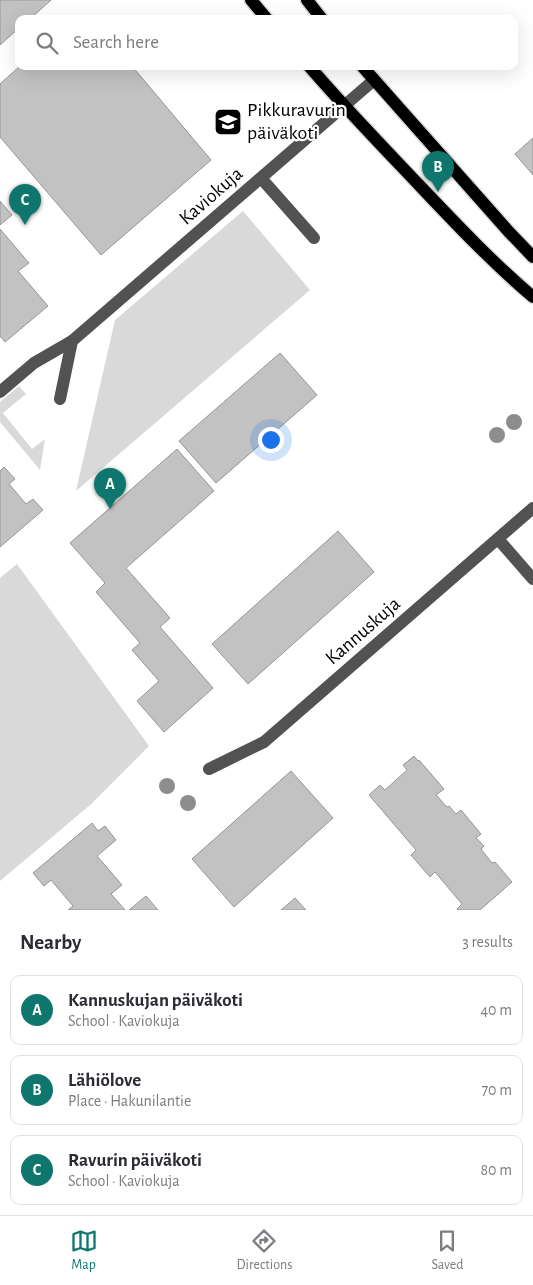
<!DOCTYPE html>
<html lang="en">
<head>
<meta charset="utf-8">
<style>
	body { margin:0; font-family:"Alegreya Sans",sans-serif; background:#f2f2f3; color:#2b2b33 }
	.you { position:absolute; left:270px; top:439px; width:18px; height:18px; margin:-12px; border:4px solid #fff; border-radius:50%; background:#1a73e8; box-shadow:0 0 0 8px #1a73e833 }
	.badge { display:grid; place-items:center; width:32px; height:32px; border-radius:50%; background:#0f766e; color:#fff; font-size:16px; font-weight:700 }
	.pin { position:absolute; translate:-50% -41px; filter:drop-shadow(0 1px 2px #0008) }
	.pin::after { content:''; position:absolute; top:26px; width:18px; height:15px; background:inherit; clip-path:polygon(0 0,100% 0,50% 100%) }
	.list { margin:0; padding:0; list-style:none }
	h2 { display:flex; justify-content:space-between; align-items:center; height:65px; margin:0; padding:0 20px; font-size:21px }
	h2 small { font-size:16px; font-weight:400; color:#7c7c81 }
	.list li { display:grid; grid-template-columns:32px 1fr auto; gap:15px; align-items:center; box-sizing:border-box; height:70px; margin:0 10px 10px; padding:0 10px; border:1px solid #e1e1e2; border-radius:10px }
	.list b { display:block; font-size:19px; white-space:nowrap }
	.list p { margin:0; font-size:16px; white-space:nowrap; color:#7c7c81 }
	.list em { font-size:16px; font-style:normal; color:#7c7c81 }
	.icon { flex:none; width:28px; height:28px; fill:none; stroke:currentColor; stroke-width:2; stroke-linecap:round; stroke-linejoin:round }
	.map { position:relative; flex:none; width:533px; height:910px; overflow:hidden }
	.search { position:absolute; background:#fff; box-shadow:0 5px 20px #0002; left:15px; right:15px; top:15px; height:55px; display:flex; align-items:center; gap:12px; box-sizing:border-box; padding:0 18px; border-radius:10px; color:#7c7c81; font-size:19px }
	.sheet { height:305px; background:#fff }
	nav { display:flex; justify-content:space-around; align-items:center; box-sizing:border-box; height:70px; border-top:1px solid #e1e1e2; background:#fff; font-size:14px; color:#7c7c81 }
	nav a { display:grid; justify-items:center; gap:2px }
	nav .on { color:#0f766e }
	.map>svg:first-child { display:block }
	.green { fill:#d9d9d9 }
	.building { fill:#c2c2c2; stroke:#969696 }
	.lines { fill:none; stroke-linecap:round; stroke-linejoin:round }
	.major-casing { stroke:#dbdbdb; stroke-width:15 }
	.minor { stroke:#525252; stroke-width:12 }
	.major { stroke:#000; stroke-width:12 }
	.tree { fill:#8d8d8d }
	.labels { text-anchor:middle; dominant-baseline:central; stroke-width:4.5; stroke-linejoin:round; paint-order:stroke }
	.poi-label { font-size:20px; fill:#000; stroke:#fff; text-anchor:start }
	.street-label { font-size:20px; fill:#000; stroke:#fff }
</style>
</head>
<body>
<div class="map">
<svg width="533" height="910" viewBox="0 0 533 910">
	<rect width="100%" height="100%" fill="#fff"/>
	<g class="green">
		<polygon points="243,211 310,290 76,491 115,320"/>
		<polygon points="19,386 26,394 3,413 32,449 45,439 40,470 0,422 0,402"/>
		<polygon points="17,564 149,746 90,805 0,881 0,578"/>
	</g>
	<g class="building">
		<polygon points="0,0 51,0 30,19 19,19 19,28 0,45"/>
		<polygon points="20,66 132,66 211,160 101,255 0,137 0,84"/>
		<polygon points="533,138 533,175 515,154"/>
		<polygon points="0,201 12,215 0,225"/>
		<polygon points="0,229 29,263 18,271 48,306 5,342 0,336"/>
		<polygon points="280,353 317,395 216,483 179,441"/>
		<polygon points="177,449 214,491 126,568 170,618 160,627 213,688 164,732 137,701 159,681 132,650 140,643 96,592 105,583 70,543"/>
		<polygon points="4,467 15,479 9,484 26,504 33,499 43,510 0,547 0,471"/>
		<polygon points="338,531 374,572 248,684 212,644"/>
		<polygon points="414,756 418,761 419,760 444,789 436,795 447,807 449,806 456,814 461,810 481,834 476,838 484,846 481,849 492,863 495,862 512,882 480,910 458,910 457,909 462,904 435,872 430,877 411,855 416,850 369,795 380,785 385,790 407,770 403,765"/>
		<polygon points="291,771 333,818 234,907 192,859"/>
		<polygon points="92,823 98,831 105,826 116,840 97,856 122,885 111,894 125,910 68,910 73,906 51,880 44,886 33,873"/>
		<polygon points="146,896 158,910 129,910"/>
		<polygon points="295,898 306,910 281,910"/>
	</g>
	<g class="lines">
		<defs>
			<g id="major">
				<polyline points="251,0 267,19"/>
				<polyline points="307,0 322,19"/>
				<path d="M309,66C345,108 383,147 421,187C457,225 493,263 533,297"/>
				<polyline points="362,66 509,232 533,257"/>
			</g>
		</defs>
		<use href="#major" class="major-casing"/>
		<g class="minor">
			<polyline points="261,178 314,238"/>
			<polyline points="0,392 34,363 72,341"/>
			<polyline points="60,399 72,341 374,80"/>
			<polyline points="498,539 533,579"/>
			<polyline points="209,769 264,742 533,508"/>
		</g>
		<use href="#major" class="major"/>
	</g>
	<g class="tree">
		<circle cx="514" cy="422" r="8"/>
		<circle cx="497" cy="435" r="8"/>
		<circle cx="167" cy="786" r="8"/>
		<circle cx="188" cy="803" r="8"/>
	</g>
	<defs>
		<symbol id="school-square" viewBox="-11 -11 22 22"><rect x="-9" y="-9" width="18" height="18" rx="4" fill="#000" stroke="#fff"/><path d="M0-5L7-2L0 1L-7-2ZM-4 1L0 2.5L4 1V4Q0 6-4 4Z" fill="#fff"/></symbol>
	</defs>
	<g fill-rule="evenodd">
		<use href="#school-square" x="212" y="106" width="32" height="32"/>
	</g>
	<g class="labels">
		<g class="poi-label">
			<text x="247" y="110">Pikkuravurin<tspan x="247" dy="23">päiväkoti</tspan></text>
		</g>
		<g class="street-label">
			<text transform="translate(211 196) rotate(-41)">Kaviokuja</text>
			<text transform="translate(363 631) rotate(-41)">Kannuskuja</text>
		</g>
	</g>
</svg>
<div class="you"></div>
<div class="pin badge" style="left:110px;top:509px">A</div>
<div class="pin badge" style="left:438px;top:192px">B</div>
<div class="pin badge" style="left:25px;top:225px">C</div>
<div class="search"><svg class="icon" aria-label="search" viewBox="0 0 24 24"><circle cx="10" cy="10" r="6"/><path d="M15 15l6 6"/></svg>Search here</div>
</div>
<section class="sheet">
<h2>Nearby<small>3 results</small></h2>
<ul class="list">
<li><span class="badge">A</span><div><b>Kannuskujan päiväkoti</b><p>School · Kaviokuja</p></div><em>40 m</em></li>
<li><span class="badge">B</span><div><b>Lähiölove</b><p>Place · Hakunilantie</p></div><em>70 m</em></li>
<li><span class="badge">C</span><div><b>Ravurin päiväkoti</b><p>School · Kaviokuja</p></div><em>80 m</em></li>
</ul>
</section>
<nav>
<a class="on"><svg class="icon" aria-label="map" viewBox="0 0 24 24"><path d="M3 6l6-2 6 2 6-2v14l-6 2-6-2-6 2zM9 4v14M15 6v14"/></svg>Map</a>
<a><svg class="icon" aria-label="directions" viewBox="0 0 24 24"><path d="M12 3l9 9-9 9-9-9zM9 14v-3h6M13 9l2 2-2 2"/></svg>Directions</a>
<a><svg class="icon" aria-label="saved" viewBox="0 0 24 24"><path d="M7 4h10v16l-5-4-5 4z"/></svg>Saved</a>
</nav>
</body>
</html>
